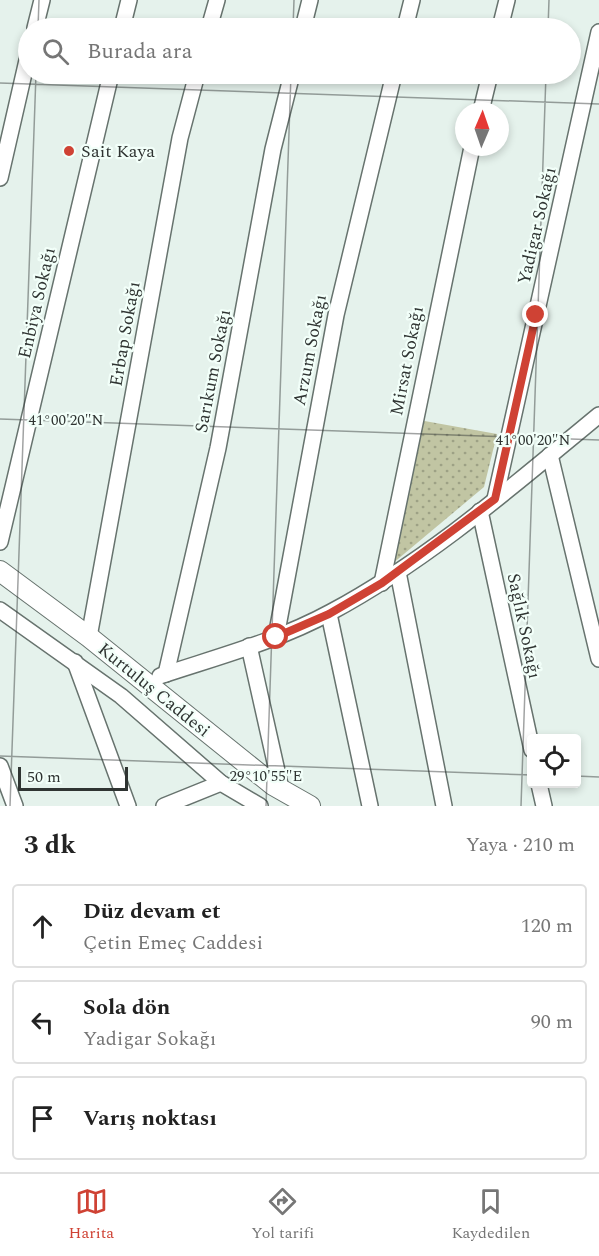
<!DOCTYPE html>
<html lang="tr">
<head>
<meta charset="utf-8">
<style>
	body { margin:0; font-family:Spectral,serif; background:#f2f2f2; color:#222 }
	.controls { position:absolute; right:18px; bottom:18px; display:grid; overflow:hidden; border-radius:6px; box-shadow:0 3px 9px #0003 }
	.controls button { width:54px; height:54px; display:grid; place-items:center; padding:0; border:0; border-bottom:2px solid #e0e0e0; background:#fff; color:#222; font:30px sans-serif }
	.compass { position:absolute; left:455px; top:102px; width:54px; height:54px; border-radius:50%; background:#fff; box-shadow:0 3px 9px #0003; rotate:2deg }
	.scale { position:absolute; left:18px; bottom:15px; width:110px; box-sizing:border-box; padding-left:6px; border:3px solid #2f3432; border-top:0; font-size:16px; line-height:21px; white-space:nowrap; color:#2f3432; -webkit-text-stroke:4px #f2fff9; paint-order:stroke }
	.stop { position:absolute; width:18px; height:18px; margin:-14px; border:4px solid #cf4234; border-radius:50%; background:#fff }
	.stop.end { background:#cf4234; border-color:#fff; box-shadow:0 2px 6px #0008 }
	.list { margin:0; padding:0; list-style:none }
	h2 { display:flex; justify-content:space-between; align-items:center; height:78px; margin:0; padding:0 24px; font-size:26px }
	h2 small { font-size:20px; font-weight:400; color:#767676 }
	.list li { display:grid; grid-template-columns:39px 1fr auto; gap:18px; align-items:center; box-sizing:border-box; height:84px; margin:0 12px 12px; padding:0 12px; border:2px solid #e0e0e0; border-radius:6px }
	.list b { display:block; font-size:22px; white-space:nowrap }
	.list p { margin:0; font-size:20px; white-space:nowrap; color:#767676 }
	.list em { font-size:20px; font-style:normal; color:#767676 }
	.icon { flex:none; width:33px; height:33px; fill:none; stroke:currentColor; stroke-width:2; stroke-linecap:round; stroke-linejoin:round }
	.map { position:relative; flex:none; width:599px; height:806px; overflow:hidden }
	.search { position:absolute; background:#fff; box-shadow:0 3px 9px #0003; left:18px; right:18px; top:18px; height:66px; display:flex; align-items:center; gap:15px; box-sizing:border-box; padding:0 21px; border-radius:33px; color:#767676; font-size:22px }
	.sheet { height:366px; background:#fff }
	nav { display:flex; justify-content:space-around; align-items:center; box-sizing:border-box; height:84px; border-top:2px solid #e0e0e0; background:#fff; font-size:16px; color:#767676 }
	nav a { display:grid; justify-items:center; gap:3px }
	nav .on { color:#cf4234 }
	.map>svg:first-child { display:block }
	.grass { fill:url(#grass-dots) }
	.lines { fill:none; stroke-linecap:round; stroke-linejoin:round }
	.minor-casing { stroke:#67736e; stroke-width:18 }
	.major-casing { stroke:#67736e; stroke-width:22 }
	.minor { stroke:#fff; stroke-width:15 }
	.major { stroke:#fff; stroke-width:20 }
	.route { stroke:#cf4234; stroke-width:8 }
	.ticks { fill:none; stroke:#2f3432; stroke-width:1.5; stroke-opacity:0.45 }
	.poi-dot { fill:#cf4234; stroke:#f2fff9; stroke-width:2 }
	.labels { text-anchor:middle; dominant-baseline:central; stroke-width:4.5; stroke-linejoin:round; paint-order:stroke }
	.poi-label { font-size:18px; fill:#2f3432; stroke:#f2fff9; text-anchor:start }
	.street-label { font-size:18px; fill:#2f3432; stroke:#f2fff9 }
	.ticks-label { font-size:15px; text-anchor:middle; fill:#2f3432; stroke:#f2fff9; stroke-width:4.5; stroke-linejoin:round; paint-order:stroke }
</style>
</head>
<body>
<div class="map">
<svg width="599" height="806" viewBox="0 0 599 806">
	<defs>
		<pattern id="grass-dots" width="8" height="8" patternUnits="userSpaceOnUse" patternTransform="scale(1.5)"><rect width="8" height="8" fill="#c1c5a3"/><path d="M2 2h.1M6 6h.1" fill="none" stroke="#9da185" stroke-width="1.8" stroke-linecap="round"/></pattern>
	</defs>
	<rect width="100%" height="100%" fill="#e5f2ec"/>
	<polygon class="grass" points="419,420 497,434 484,487 392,564"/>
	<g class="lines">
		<defs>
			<g id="minor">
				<polyline points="35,28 42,0"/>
				<polyline points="122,28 129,0"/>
				<polyline points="209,28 217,0"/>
				<polyline points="303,28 310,0"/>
				<polyline points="405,28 412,0"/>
				<polyline points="500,28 507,0"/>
				<polyline points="481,111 490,74"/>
				<polyline points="0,178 28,56"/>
				<polyline points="550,455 599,659"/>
				<polyline points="495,499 599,32"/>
				<polyline points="480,511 532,750"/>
				<polyline points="0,542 111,74"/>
				<polyline points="398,572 444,806"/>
				<polyline points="382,583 472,147"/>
				<polyline points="0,610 121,696 221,783 260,806"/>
				<polyline points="329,614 370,806"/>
				<polyline points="89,637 180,138 197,74"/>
				<polyline points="276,637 336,315 394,74"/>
				<polyline points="249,646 281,789"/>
				<polyline points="75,662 128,806"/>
				<polyline points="166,674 218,448 273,149 292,74"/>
				<path d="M160,676C217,657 278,641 331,612C428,560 514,485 599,415"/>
				<polyline points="0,766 15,806"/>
				<polyline points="539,784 544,806"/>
				<polyline points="164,806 221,783"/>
			</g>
			<polyline id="major" points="0,571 89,637 273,785 310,806"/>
		</defs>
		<use href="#minor" class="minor-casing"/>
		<use href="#major" class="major-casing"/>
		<use href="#minor" class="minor"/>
		<use href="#major" class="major"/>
	</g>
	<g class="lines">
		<polyline class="route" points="276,637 329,614 382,583 495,499 536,315"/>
	</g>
	<path class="ticks" d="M38,28L39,0M293,28L294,0M548,28L549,0M0,83L599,104M0,419L599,440M0,756L532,775M576,776L599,777M10,806L36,74M266,806L291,74M521,806L546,74"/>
	<circle class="poi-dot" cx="69" cy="151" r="6"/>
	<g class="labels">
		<g class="poi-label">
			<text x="81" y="151">Sait Kaya</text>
		</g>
		<g class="street-label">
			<text transform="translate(537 226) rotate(-77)">Yadigar Sokağı</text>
			<text transform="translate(37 303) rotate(-77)">Enbiya Sokağı</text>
			<text transform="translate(125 334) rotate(-80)">Erbap Sokağı</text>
			<text transform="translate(310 350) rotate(-79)">Arzum Sokağı</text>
			<text transform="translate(407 361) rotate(-79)">Mirsat Sokağı</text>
			<text transform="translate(213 371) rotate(-79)">Sarıkum Sokağı</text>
			<text transform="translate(524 626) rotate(78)">Sağlık Sokağı</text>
			<text transform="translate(154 690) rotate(39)">Kurtuluş Caddesi</text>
		</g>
	</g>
	<g class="ticks-label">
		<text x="66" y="425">41°00'20"N</text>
		<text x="533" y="445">41°00'20"N</text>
		<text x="266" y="781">29°10'55"E</text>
	</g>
</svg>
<div class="controls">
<button><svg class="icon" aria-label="locate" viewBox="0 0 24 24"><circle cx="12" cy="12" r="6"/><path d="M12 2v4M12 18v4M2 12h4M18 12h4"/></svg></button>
</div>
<svg class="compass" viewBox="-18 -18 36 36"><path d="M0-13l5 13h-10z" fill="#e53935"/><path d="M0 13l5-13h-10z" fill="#767676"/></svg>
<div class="scale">50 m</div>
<div class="stop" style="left:276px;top:637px"></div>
<div class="stop end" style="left:536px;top:315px"></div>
<div class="search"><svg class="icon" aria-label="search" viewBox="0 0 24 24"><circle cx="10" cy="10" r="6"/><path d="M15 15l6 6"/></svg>Burada ara</div>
</div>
<section class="sheet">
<h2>3 dk<small>Yaya · 210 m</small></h2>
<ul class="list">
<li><svg class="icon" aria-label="ahead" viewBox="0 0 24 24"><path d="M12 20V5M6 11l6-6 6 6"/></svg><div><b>Düz devam et</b><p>Çetin Emeç Caddesi</p></div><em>120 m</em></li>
<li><svg class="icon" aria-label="left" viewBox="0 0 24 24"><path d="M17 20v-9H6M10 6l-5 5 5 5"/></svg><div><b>Sola dön</b><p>Yadigar Sokağı</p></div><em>90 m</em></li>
<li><svg class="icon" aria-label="arrive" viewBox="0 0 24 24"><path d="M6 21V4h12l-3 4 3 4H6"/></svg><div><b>Varış noktası</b></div></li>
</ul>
</section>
<nav>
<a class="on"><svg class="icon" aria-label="map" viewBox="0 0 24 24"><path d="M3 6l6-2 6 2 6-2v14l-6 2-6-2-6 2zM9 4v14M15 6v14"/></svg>Harita</a>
<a><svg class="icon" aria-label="directions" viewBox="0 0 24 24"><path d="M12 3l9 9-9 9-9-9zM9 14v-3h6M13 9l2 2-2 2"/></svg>Yol tarifi</a>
<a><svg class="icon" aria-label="saved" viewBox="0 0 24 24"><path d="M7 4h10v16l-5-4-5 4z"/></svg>Kaydedilen</a>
</nav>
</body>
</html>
